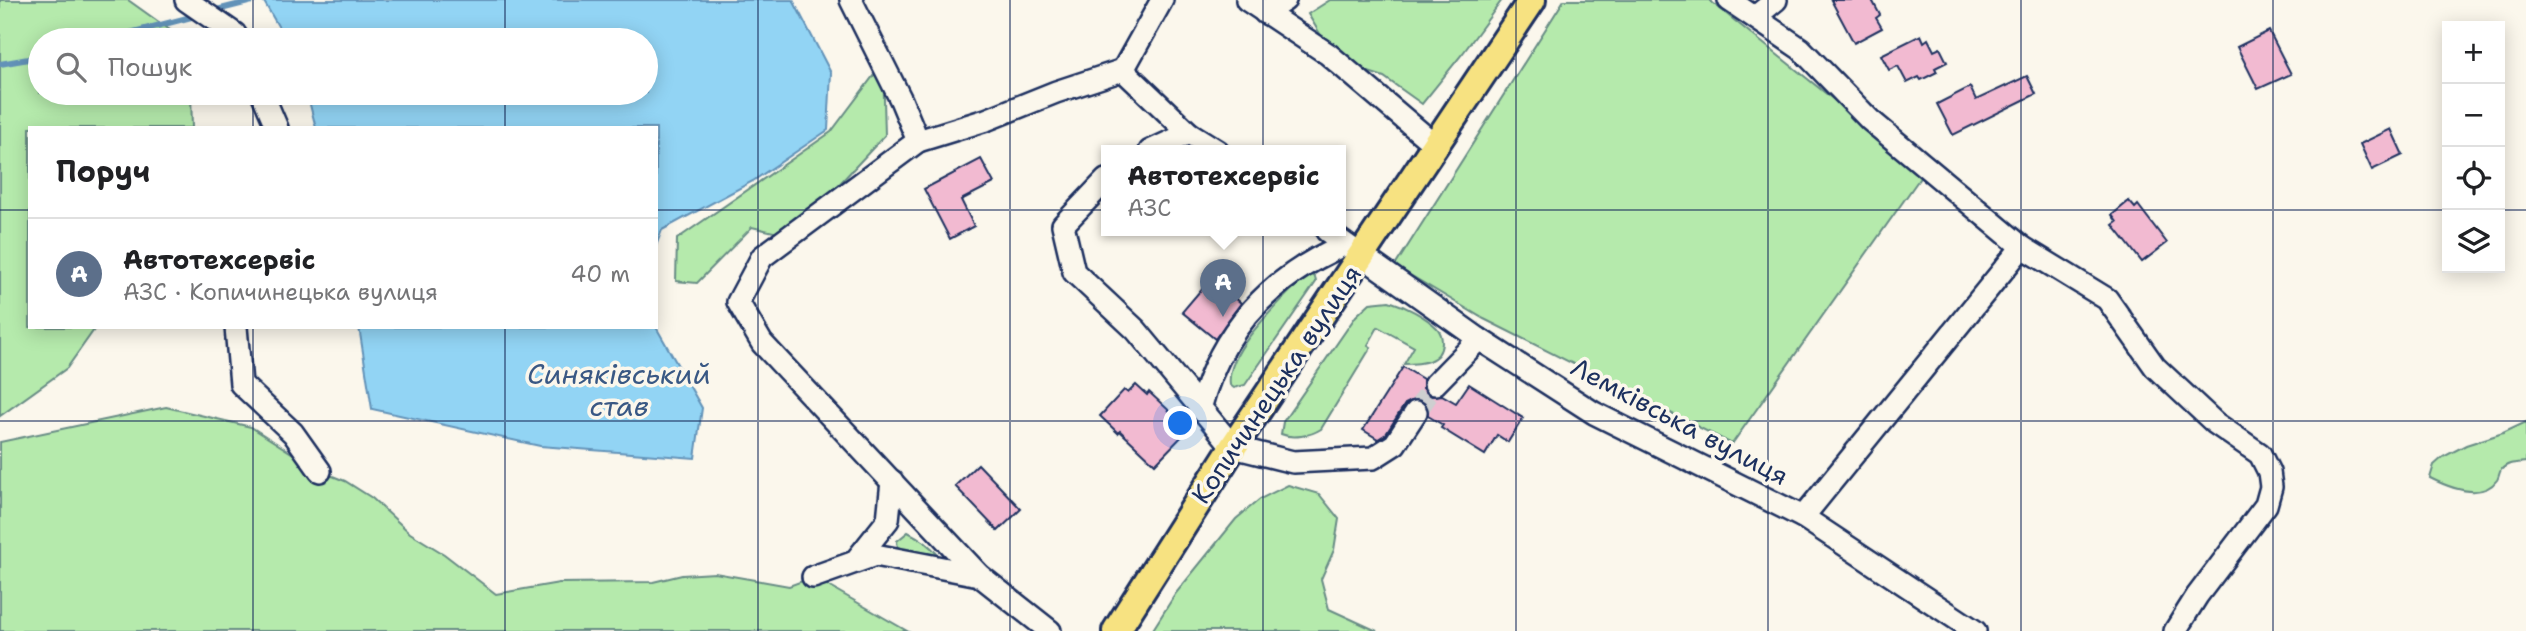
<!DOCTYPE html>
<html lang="uk">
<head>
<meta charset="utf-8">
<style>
	body { margin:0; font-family:"Shantell Sans",sans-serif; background:#f2f2f2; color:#202124 }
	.controls { position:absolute; right:21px; top:21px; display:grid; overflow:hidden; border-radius:0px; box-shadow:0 4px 18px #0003 }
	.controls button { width:63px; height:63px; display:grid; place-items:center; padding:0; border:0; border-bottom:2px solid #e0e0e0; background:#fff; color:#202124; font:35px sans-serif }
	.you { position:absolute; left:1181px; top:424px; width:24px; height:24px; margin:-18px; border:5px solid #fff; border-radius:50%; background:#1a73e8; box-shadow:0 0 0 10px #1a73e833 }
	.badge { display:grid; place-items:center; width:46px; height:46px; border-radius:50%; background:#b45309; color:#fff; font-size:23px; font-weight:700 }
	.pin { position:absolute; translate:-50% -58px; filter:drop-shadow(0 2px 4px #0008) }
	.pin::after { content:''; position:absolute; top:37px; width:24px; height:21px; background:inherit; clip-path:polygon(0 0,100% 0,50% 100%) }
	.popup { position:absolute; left:1101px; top:145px; width:245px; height:91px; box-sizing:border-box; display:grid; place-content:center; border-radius:0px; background:#fff; filter:drop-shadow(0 2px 5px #0005); font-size:23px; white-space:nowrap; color:#757577 }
	.popup b { font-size:26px; color:#202124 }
	.popup::after { content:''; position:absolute; left:50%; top:100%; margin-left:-14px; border:14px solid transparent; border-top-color:#fff }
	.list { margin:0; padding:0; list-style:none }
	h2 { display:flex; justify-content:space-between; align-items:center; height:91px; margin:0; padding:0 28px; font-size:30px }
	h2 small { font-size:23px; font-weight:400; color:#757577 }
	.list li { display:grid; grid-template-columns:46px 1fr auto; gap:21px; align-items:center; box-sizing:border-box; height:112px; padding:0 28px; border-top:2px solid #e0e0e0 }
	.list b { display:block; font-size:26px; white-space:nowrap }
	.list p { margin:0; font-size:23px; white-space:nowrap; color:#757577 }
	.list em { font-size:23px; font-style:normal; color:#757577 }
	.icon { flex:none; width:38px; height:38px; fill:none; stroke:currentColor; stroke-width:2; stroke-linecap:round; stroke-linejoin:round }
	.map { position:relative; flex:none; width:2526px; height:631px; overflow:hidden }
	.search { position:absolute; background:#fff; box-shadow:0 4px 18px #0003; left:28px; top:28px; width:630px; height:77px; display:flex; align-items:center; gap:18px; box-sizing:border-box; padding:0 24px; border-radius:38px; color:#757577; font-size:26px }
	.panel { position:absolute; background:#fff; box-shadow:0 4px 18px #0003; left:28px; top:126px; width:630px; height:203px; border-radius:0px }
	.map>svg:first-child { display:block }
	.green { fill:#b5eaac; stroke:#688c85; stroke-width:2 }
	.water { fill:#92d4f4; stroke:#6292b8; stroke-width:2 }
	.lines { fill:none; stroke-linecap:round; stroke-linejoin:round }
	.stream { stroke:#6292b8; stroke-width:6 }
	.building { fill:#f2bad1; stroke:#1b2f5e; stroke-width:2 }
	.minor-tunnel { stroke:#cecfd0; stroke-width:21; stroke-dasharray:21 10; stroke-linecap:butt }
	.minor-casing { stroke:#1b2f5e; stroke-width:26 }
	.major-casing { stroke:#1b2f5e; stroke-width:32 }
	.minor { stroke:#fbf7ec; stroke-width:21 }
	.major { stroke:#f7e281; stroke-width:26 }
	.grid { fill:none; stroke:#1b2f5e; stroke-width:2; stroke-opacity:0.55 }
	.labels { text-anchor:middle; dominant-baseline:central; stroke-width:7; stroke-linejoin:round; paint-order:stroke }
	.street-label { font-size:26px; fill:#1b2f5e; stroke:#fbf7ec }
	.water-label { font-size:28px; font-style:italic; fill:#395884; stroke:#fbf7ec }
</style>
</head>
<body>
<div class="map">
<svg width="2526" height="631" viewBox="0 0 2526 631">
	<rect width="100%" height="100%" fill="#fbf7ec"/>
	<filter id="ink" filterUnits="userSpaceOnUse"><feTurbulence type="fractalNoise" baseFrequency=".0143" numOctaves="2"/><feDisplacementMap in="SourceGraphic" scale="14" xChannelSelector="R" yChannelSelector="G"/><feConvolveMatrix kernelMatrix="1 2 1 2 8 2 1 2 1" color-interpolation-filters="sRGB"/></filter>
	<g filter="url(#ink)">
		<g class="green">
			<polygon points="0,0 128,0 184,40 40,40 40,93 191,93 192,128 30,128 30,327 96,327 67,368 0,416"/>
			<polygon points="1330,0 1502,0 1463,53 1422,104 1384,77 1337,62 1308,14"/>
			<polygon points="1564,0 1709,0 1924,172 1732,444 1484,319 1395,266"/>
			<polygon points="883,63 885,135 791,236 752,227 697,283 676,281 677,239 831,132"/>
			<path d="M1310,274L1315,277L1316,282L1245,385L1234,388L1230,385C1225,350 1282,301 1305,276Z"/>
			<path d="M1389,301C1405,306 1425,316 1437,328C1441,332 1442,337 1442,343C1441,363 1420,364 1404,364L1414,347L1378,327L1368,345L1371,347L1321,429C1310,436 1293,439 1281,434L1283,422L1356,316L1370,303Z"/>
			<polygon points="166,407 251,427 320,471 345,481 372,498 410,533 444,554 496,594 559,583 653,582 682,575 715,573 789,586 813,577 907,631 0,631 0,442"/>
			<path d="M2526,422V462C2517,463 2507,462 2501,470C2499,473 2499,477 2497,480C2482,501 2448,487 2430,478L2434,465L2443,457L2466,445L2503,433Z"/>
			<polygon points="1288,485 1319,494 1339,519 1334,550 1321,579 1329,609 1377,631 1152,631 1176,593 1236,519 1260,499"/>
			<path d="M908,532C920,538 929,544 938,555L935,558L898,549L897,541Z"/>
		</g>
		<g class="water">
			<polygon points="263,0 793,0 831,73 828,130 753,181 662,230 656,246 656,128 316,128 307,93 646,93 646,40 286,40"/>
			<polygon points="359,327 656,327 702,408 695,458 540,446 372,409"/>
		</g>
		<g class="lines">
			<g class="stream">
				<polyline points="213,11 256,0"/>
				<polyline points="103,40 199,15"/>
				<polyline points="0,64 40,57"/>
			</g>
		</g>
		<g class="building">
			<polygon points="1831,0 1872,0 1880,15 1876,18 1882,28 1854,43"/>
			<polygon points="2269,31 2291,74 2258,89 2237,47"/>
			<polygon points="1921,35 1924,42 1928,39 1934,51 1940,48 1947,62 1935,68 1937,72 1921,80 1919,77 1907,83 1898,66 1889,70 1881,55"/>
			<polygon points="2027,76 2036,94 1953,135 1937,104 1970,87 1976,100"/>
			<polygon points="2391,129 2403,155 2372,170 2360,144"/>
			<polygon points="981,159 994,183 961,200 974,226 950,239 924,189"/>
			<polygon points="2129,201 2135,208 2138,205 2167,243 2142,262 2113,225 2117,222 2112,215"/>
			<polygon points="1211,278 1241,303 1215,339 1182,312"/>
			<polygon points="1403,367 1423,379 1423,388 1431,396 1442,395 1456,403 1469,384 1523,418 1508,442 1497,435 1485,455 1441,428 1443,425 1428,416 1427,406 1416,399 1405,404 1386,434 1378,439 1363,430"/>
			<polygon points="1136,385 1147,395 1149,392 1189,429 1155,464 1120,431 1118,433 1100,416 1124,390 1128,393"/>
			<polygon points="978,464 1021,509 998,531 955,486"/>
		</g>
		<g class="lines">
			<polyline class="minor-tunnel" points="1416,412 1435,384"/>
			<defs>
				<g id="minor">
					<polyline points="186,0 235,34 238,40"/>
					<polyline points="851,0 901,100 918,141 762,257 738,302 762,343 979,575 1050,631"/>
					<polyline points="1247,0 1328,54 1435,145"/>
					<polyline points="1729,0 1801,49 1870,120 2022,247 1803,517"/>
					<polyline points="1265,13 1285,0"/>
					<polyline points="1755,17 1776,0"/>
					<polyline points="1123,70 1162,0"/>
					<polyline points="262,93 277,128"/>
					<polyline points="918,141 986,120 1056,92 1123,70 1189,133 1218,151"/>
					<polyline points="1150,151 1189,133"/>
					<polyline points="1106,180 1063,225 1074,272 1136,330 1233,447 1293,462 1373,458 1395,444 1416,412"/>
					<polyline points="1327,231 1479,339 1594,413 1803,517 1975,631"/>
					<polyline points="2022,247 2107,299 2155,367 2215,423 2260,454 2269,472 2271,487 2266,505 2197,596 2175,631"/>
					<polyline points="236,327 241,384 293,433 320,471"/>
					<polyline points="1435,384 1479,339"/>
					<path d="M1200,409C1220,331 1271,277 1344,245"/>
					<polyline points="857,559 888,520 892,481"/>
					<polyline points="813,577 875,555 979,575"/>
				</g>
				<polyline id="major" points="1116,631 1233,447 1532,0"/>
			</defs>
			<use href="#minor" class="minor-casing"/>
			<use href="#major" class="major-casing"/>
			<use href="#minor" class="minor"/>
			<use href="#major" class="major"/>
		</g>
	</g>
	<path class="grid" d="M253,0V40M505,0V40M758,0V631M1010,0V631M1263,0V631M1516,0V631M1768,0V631M2021,0V631M2273,0V631M253,93V128M505,93V128M0,210H30M656,210H2447M2500,210H2526M253,327V631M505,327V631M0,421H2526"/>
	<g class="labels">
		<g class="street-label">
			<text transform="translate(1276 384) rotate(-56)">Копичинецька вулиця</text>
			<text transform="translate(1680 421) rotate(28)">Лемківська вулиця</text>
		</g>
		<g class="water-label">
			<text x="619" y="374">Синяківський<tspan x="619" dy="32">став</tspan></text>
		</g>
	</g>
</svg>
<div class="controls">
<button>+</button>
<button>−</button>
<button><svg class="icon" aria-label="locate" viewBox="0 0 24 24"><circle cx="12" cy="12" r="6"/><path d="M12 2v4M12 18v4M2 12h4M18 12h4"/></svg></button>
<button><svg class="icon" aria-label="layers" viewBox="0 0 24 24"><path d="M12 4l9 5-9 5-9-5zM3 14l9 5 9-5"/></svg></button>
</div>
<div class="you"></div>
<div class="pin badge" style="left:1223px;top:317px;background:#5c6f8a">A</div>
<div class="popup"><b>Автотехсервіс</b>АЗС</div>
<div class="search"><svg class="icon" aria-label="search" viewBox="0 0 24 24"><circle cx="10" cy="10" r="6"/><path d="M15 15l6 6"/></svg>Пошук</div>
<section class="panel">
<h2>Поруч<small></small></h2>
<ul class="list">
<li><span class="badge" style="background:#5c6f8a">A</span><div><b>Автотехсервіс</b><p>АЗС · Копичинецька вулиця</p></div><em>40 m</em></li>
</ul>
</section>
</div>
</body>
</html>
